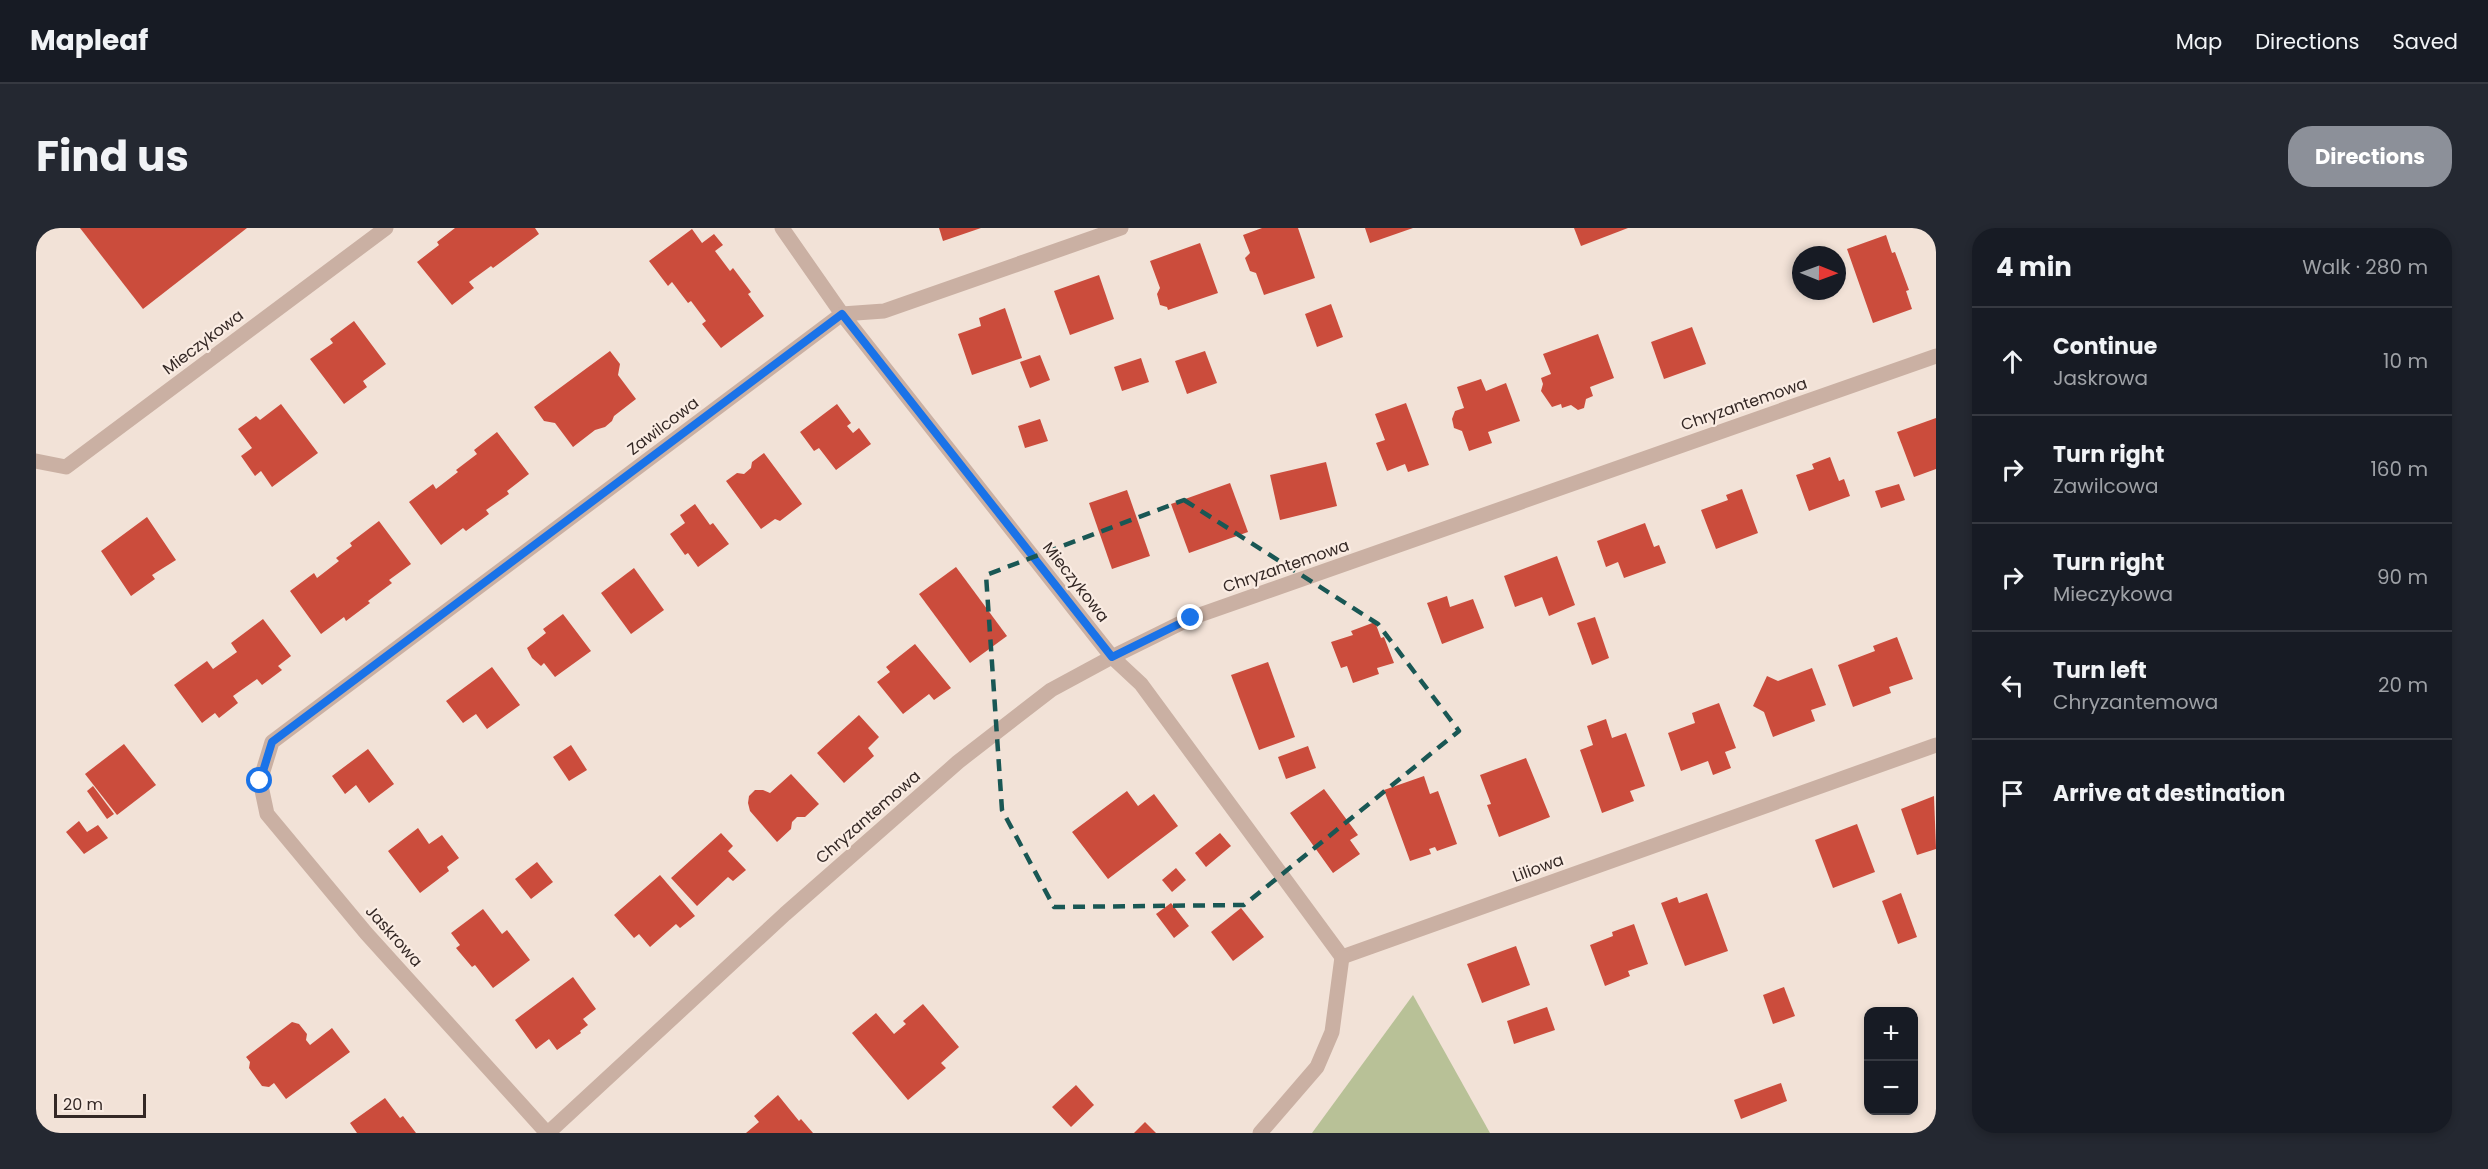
<!DOCTYPE html>
<html lang="en">
<head>
<meta charset="utf-8">
<style>
	body { margin:0; font-family:Poppins,sans-serif; background:#242831; color:#f1f3f6 }
	.controls { position:absolute; right:18px; bottom:18px; display:grid; overflow:hidden; border-radius:12px; box-shadow:0 3px 9px #0003 }
	.controls button { width:54px; height:54px; display:grid; place-items:center; padding:0; border:0; border-bottom:2px solid #363941; background:#171b24; color:#f1f3f6; font:30px sans-serif }
	.compass { position:absolute; left:1756px; top:18px; width:54px; height:54px; border-radius:50%; background:#171b24; box-shadow:0 3px 9px #0003; rotate:91deg }
	.scale { position:absolute; left:18px; bottom:15px; width:92px; box-sizing:border-box; padding-left:6px; border:3px solid #342825; border-top:0; font-size:16px; line-height:21px; white-space:nowrap; color:#342825; -webkit-text-stroke:4px #faece3; paint-order:stroke }
	.stop { position:absolute; width:18px; height:18px; margin:-14px; border:4px solid #1a73e8; border-radius:50%; background:#fff }
	.stop.end { background:#1a73e8; border-color:#fff; box-shadow:0 2px 6px #0008 }
	.list { margin:0; padding:0; list-style:none }
	h2 { display:flex; justify-content:space-between; align-items:center; height:78px; margin:0; padding:0 24px; font-size:26px }
	h2 small { font-size:20px; font-weight:400; color:#9ea1a6 }
	.list li { display:grid; grid-template-columns:39px 1fr auto; gap:18px; align-items:center; box-sizing:border-box; height:108px; padding:0 24px; border-top:2px solid #363941 }
	.list b { display:block; font-size:22px; white-space:nowrap }
	.list p { margin:0; font-size:20px; white-space:nowrap; color:#9ea1a6 }
	.list em { font-size:20px; font-style:normal; color:#9ea1a6 }
	.icon { flex:none; width:33px; height:33px; fill:none; stroke:currentColor; stroke-width:2; stroke-linecap:round; stroke-linejoin:round }
	.map { position:relative; flex:none; width:1900px; height:905px; overflow:hidden; border-radius:24px }
	header { display:flex; align-items:center; gap:36px; box-sizing:border-box; height:84px; padding:0 30px; background:#171b24; border-bottom:2px solid #363941 }
	header strong { font-size:28px }
	nav { display:flex; gap:33px; margin-inline-start:auto; font-size:21px }
	.intro { display:flex; align-items:center; justify-content:space-between; box-sizing:border-box; height:144px; padding:0 36px }
	h1 { margin:0; font-size:42px }
	.button { padding:15px 27px; border-radius:24px; background:#8c9099; color:#fff; font-size:21px; font-weight:700 }
	main { display:flex; gap:36px; padding:0 36px }
	aside { flex:1; background:#171b24; border-radius:24px; box-shadow:0 3px 9px #0003 }
	.map>svg:first-child { display:block }
	.green { fill:#b8c197 }
	.building { fill:#cb4c3c }
	.lines { fill:none; stroke-linecap:round; stroke-linejoin:round }
	.minor { stroke:#cab0a3; stroke-width:15 }
	.route { stroke:#1a73e8; stroke-width:8 }
	.marked { fill:none; stroke:#195754; stroke-width:4.5; stroke-dasharray:12 8; stroke-linejoin:round }
	.labels { text-anchor:middle; dominant-baseline:central; stroke-width:4.5; stroke-linejoin:round; paint-order:stroke }
	.street-label { font-size:16px; fill:#342825; stroke:#faece3 }
</style>
</head>
<body>
<header>
<strong>Mapleaf</strong>
<nav><a>Map</a><a>Directions</a><a>Saved</a></nav>
</header>
<div class="intro"><h1>Find us</h1><a class="button">Directions</a></div>
<main>
<div class="map">
<svg width="1900" height="905" viewBox="0 0 1900 905">
	<rect width="100%" height="100%" fill="#f2e2d7"/>
	<polygon class="green" points="1377,767 1454,905 1276,905"/>
	<g class="building">
		<polygon points="44,0 211,0 107,81"/>
		<polygon points="419,0 499,0 503,6 457,40 455,38 433,54 438,60 416,77 381,34 403,17 401,14"/>
		<polygon points="903,0 945,0 907,13"/>
		<polygon points="1226,0 1262,0 1279,50 1228,67 1220,45 1214,43 1209,30 1214,25 1207,7"/>
		<polygon points="1329,0 1377,0 1334,15"/>
		<polygon points="1538,0 1592,0 1545,18"/>
		<polygon points="656,1 666,15 678,6 687,17 679,23 694,43 697,40 715,64 712,66 728,88 685,120 666,96 670,93 655,73 652,75 636,54 632,58 613,33"/>
		<polygon points="1850,7 1856,25 1859,24 1873,62 1870,63 1876,81 1837,95 1811,21"/>
		<polygon points="1164,15 1182,65 1132,82 1131,79 1124,77 1121,66 1124,60 1114,33"/>
		<polygon points="1063,47 1078,91 1034,107 1018,63"/>
		<polygon points="1295,76 1307,109 1281,119 1269,86"/>
		<polygon points="969,80 986,130 936,147 922,106 945,98 943,90"/>
		<polygon points="318,93 350,136 327,153 331,159 308,176 274,131 297,115 294,111"/>
		<polygon points="1656,99 1670,136 1628,151 1615,114"/>
		<polygon points="1562,106 1578,150 1554,159 1557,168 1550,171 1548,180 1542,182 1535,177 1526,180 1525,176 1516,179 1505,163 1507,156 1505,150 1515,146 1507,126"/>
		<polygon points="574,123 584,136 582,147 600,171 578,188 576,193 569,199 559,202 537,219 519,195 508,193 498,179"/>
		<polygon points="1169,123 1181,155 1151,166 1139,133"/>
		<polygon points="1004,127 1014,152 994,160 984,134"/>
		<polygon points="1105,130 1113,154 1086,163 1078,139"/>
		<polygon points="1445,151 1450,163 1470,155 1484,193 1452,204 1456,215 1433,223 1426,203 1418,200 1416,191 1419,183 1428,180 1421,159"/>
		<polygon points="1370,175 1393,237 1372,244 1369,236 1351,243 1340,215 1349,212 1339,186"/>
		<polygon points="245,176 282,225 236,259 225,243 219,248 205,228 216,220 202,201 220,188 224,192"/>
		<polygon points="801,176 815,195 811,198 817,205 823,200 835,216 800,242 783,220 778,223 764,204"/>
		<polygon points="1900,190 1900,241 1878,249 1861,204"/>
		<polygon points="1004,191 1012,213 989,220 982,198"/>
		<polygon points="461,204 493,246 471,263 473,266 450,282 453,286 430,303 427,300 405,317 373,274 397,256 400,261 422,244 420,242 441,226 438,222"/>
		<polygon points="728,225 766,276 744,293 739,291 725,301 690,253 701,245 708,246 715,240 716,234"/>
		<polygon points="1794,229 1803,253 1808,251 1814,268 1773,283 1760,247 1778,241 1776,236"/>
		<polygon points="1290,234 1301,278 1244,292 1234,247"/>
		<polygon points="1194,255 1212,304 1153,325 1135,276"/>
		<polygon points="1863,256 1869,272 1845,280 1839,263"/>
		<polygon points="1706,261 1722,305 1680,321 1665,282 1692,272 1690,267"/>
		<polygon points="1091,262 1114,328 1076,341 1053,275"/>
		<polygon points="659,276 674,297 677,295 693,316 662,339 652,325 649,327 634,306 649,295 644,287"/>
		<polygon points="111,289 140,332 116,347 119,351 95,368 65,323"/>
		<polygon points="343,293 375,336 353,352 356,355 332,373 334,375 310,393 308,389 285,406 254,363 278,345 281,350 303,333 300,330 316,318 314,315"/>
		<polygon points="1609,295 1618,319 1623,317 1630,335 1588,350 1582,334 1570,339 1561,313"/>
		<polygon points="1521,328 1539,377 1513,388 1506,369 1479,379 1468,348"/>
		<polygon points="920,339 971,408 934,435 883,366"/>
		<polygon points="598,340 628,382 595,406 565,365"/>
		<polygon points="1411,368 1414,379 1437,371 1448,400 1406,416 1391,375"/>
		<polygon points="527,386 555,423 519,449 508,435 505,438 496,430 491,420 510,405 507,401"/>
		<polygon points="1559,389 1573,430 1556,437 1541,395"/>
		<polygon points="227,391 255,428 242,438 246,442 226,457 221,451 197,468 202,475 183,490 179,485 166,495 138,457 171,433 177,441 201,424 195,415"/>
		<polygon points="1339,394 1345,410 1348,409 1358,435 1341,440 1343,446 1317,455 1311,438 1305,440 1295,414 1317,407 1315,403"/>
		<polygon points="1861,409 1877,451 1853,459 1855,465 1817,479 1802,437 1839,423 1837,418"/>
		<polygon points="879,416 915,460 898,472 893,466 867,486 841,454 854,444 850,439"/>
		<polygon points="1232,434 1259,509 1223,522 1195,447"/>
		<polygon points="456,439 484,477 451,501 440,486 427,495 410,473"/>
		<polygon points="1776,440 1790,477 1775,482 1779,493 1737,509 1728,484 1717,478 1731,448 1742,453"/>
		<polygon points="1683,475 1700,520 1689,524 1695,540 1677,547 1672,533 1645,543 1632,505 1659,495 1656,485"/>
		<polygon points="823,487 843,509 832,520 838,528 808,555 781,525"/>
		<polygon points="1570,491 1576,510 1590,505 1609,558 1594,563 1598,573 1566,585 1544,522 1557,517 1551,498"/>
		<polygon points="88,516 120,557 81,587 49,546"/>
		<polygon points="535,517 551,542 533,553 517,529"/>
		<polygon points="1272,518 1280,540 1250,551 1242,529"/>
		<polygon points="332,521 358,556 333,575 320,557 309,566 296,548"/>
		<polygon points="1490,530 1514,589 1463,609 1451,577 1455,576 1444,547"/>
		<polygon points="755,546 783,576 769,589 761,589 756,594 755,601 741,614 714,583 712,575 713,568 719,562 727,562 734,565"/>
		<polygon points="1388,548 1394,566 1402,563 1421,616 1401,623 1399,619 1393,621 1395,626 1374,633 1348,562"/>
		<polygon points="57,558 78,586 71,591 51,563"/>
		<polygon points="1288,561 1322,607 1314,612 1324,626 1297,645 1254,585"/>
		<polygon points="1091,563 1102,578 1118,566 1142,598 1072,651 1036,604"/>
		<polygon points="1898,568 1900,621 1881,627 1865,581"/>
		<polygon points="43,593 51,604 62,597 72,610 48,626 30,604"/>
		<polygon points="1821,596 1839,644 1797,660 1779,612"/>
		<polygon points="382,600 393,616 406,607 423,630 411,639 413,643 384,665 352,623"/>
		<polygon points="685,605 697,618 692,623 710,642 697,653 692,649 661,678 635,650"/>
		<polygon points="1184,605 1195,618 1170,639 1159,625"/>
		<polygon points="501,634 517,654 495,671 479,651"/>
		<polygon points="1140,640 1150,652 1136,664 1126,652"/>
		<polygon points="624,647 659,688 644,700 640,696 614,719 603,706 598,710 578,687"/>
		<polygon points="1671,665 1692,723 1649,738 1625,675 1641,669 1643,675"/>
		<polygon points="1865,665 1881,709 1862,716 1846,673"/>
		<polygon points="1135,675 1153,698 1138,710 1120,686"/>
		<polygon points="1205,680 1228,709 1197,733 1175,704"/>
		<polygon points="447,681 466,706 471,702 494,732 457,760 439,737 436,739 420,720 424,717 415,705"/>
		<polygon points="1598,696 1612,736 1592,743 1594,748 1569,758 1554,717 1577,708 1576,704"/>
		<polygon points="1480,718 1494,757 1446,775 1431,736"/>
		<polygon points="537,749 560,781 547,791 552,797 544,803 545,805 521,822 513,811 500,821 479,792"/>
		<polygon points="1748,759 1759,788 1737,796 1727,767"/>
		<polygon points="887,776 923,819 905,835 910,840 872,872 816,805 840,785 858,806 870,796 867,793"/>
		<polygon points="1511,779 1519,802 1478,816 1471,793"/>
		<polygon points="256,794 263,796 271,806 270,812 274,817 296,800 314,824 250,871 238,855 233,859 226,858 213,840 214,834 210,829"/>
		<polygon points="1745,855 1751,873 1705,891 1698,872"/>
		<polygon points="1040,857 1058,877 1035,899 1016,879"/>
		<polygon points="742,867 763,893 765,891 777,905 710,905 723,894 718,888"/>
		<polygon points="349,870 364,890 367,888 380,905 321,905 314,895"/>
		<polygon points="1109,894 1120,905 1098,905"/>
	</g>
	<g class="lines">
		<g class="minor">
			<polyline points="746,0 806,86 1076,429 1105,456 1306,729"/>
			<polyline points="0,233 30,239 350,0"/>
			<polyline points="1306,729 1900,517"/>
			<polyline points="511,905 330,705 231,586 224,553 236,514 806,86 848,83 1085,0"/>
			<polyline points="512,905 749,686 922,534 1015,462 1076,429 1155,390 1900,128"/>
			<polyline points="1224,905 1281,839 1296,804 1306,729"/>
		</g>
	</g>
	<g class="lines">
		<polyline class="route" points="224,553 236,514 806,86 1076,429 1155,390"/>
	</g>
	<path class="marked" d="M1148,272L1342,396L1423,503L1208,677L1018,679L966,582L950,347Z"/>
	<g class="labels">
		<g class="street-label">
			<text transform="translate(167 114) rotate(-37)">Mieczykowa</text>
			<text transform="translate(1708 176) rotate(-19)">Chryzantemowa</text>
			<text transform="translate(627 198) rotate(-37)">Zawilcowa</text>
			<text transform="translate(1250 338) rotate(-19)">Chryzantemowa</text>
			<text transform="translate(1040 354) rotate(52)">Mieczykowa</text>
			<text transform="translate(832 589) rotate(-41)">Chryzantemowa</text>
			<text transform="translate(1502 640) rotate(-20)">Liliowa</text>
			<text transform="translate(358 708) rotate(48)">Jaskrowa</text>
		</g>
	</g>
</svg>
<div class="controls">
<button>+</button>
<button>−</button>
</div>
<svg class="compass" viewBox="-18 -18 36 36"><path d="M0-13l5 13h-10z" fill="#e53935"/><path d="M0 13l5-13h-10z" fill="#9ea1a6"/></svg>
<div class="scale">20 m</div>
<div class="stop" style="left:224px;top:553px"></div>
<div class="stop end" style="left:1155px;top:390px"></div>
</div>
<aside>
<h2>4 min<small>Walk · 280 m</small></h2>
<ul class="list">
<li><svg class="icon" aria-label="ahead" viewBox="0 0 24 24"><path d="M12 20V5M6 11l6-6 6 6"/></svg><div><b>Continue</b><p>Jaskrowa</p></div><em>10 m</em></li>
<li><svg class="icon" aria-label="right" viewBox="0 0 24 24"><path d="M7 20v-9h11M14 6l5 5-5 5"/></svg><div><b>Turn right</b><p>Zawilcowa</p></div><em>160 m</em></li>
<li><svg class="icon" aria-label="right" viewBox="0 0 24 24"><path d="M7 20v-9h11M14 6l5 5-5 5"/></svg><div><b>Turn right</b><p>Mieczykowa</p></div><em>90 m</em></li>
<li><svg class="icon" aria-label="left" viewBox="0 0 24 24"><path d="M17 20v-9H6M10 6l-5 5 5 5"/></svg><div><b>Turn left</b><p>Chryzantemowa</p></div><em>20 m</em></li>
<li><svg class="icon" aria-label="arrive" viewBox="0 0 24 24"><path d="M6 21V4h12l-3 4 3 4H6"/></svg><div><b>Arrive at destination</b></div></li>
</ul>
</aside>
</main>
</body>
</html>
